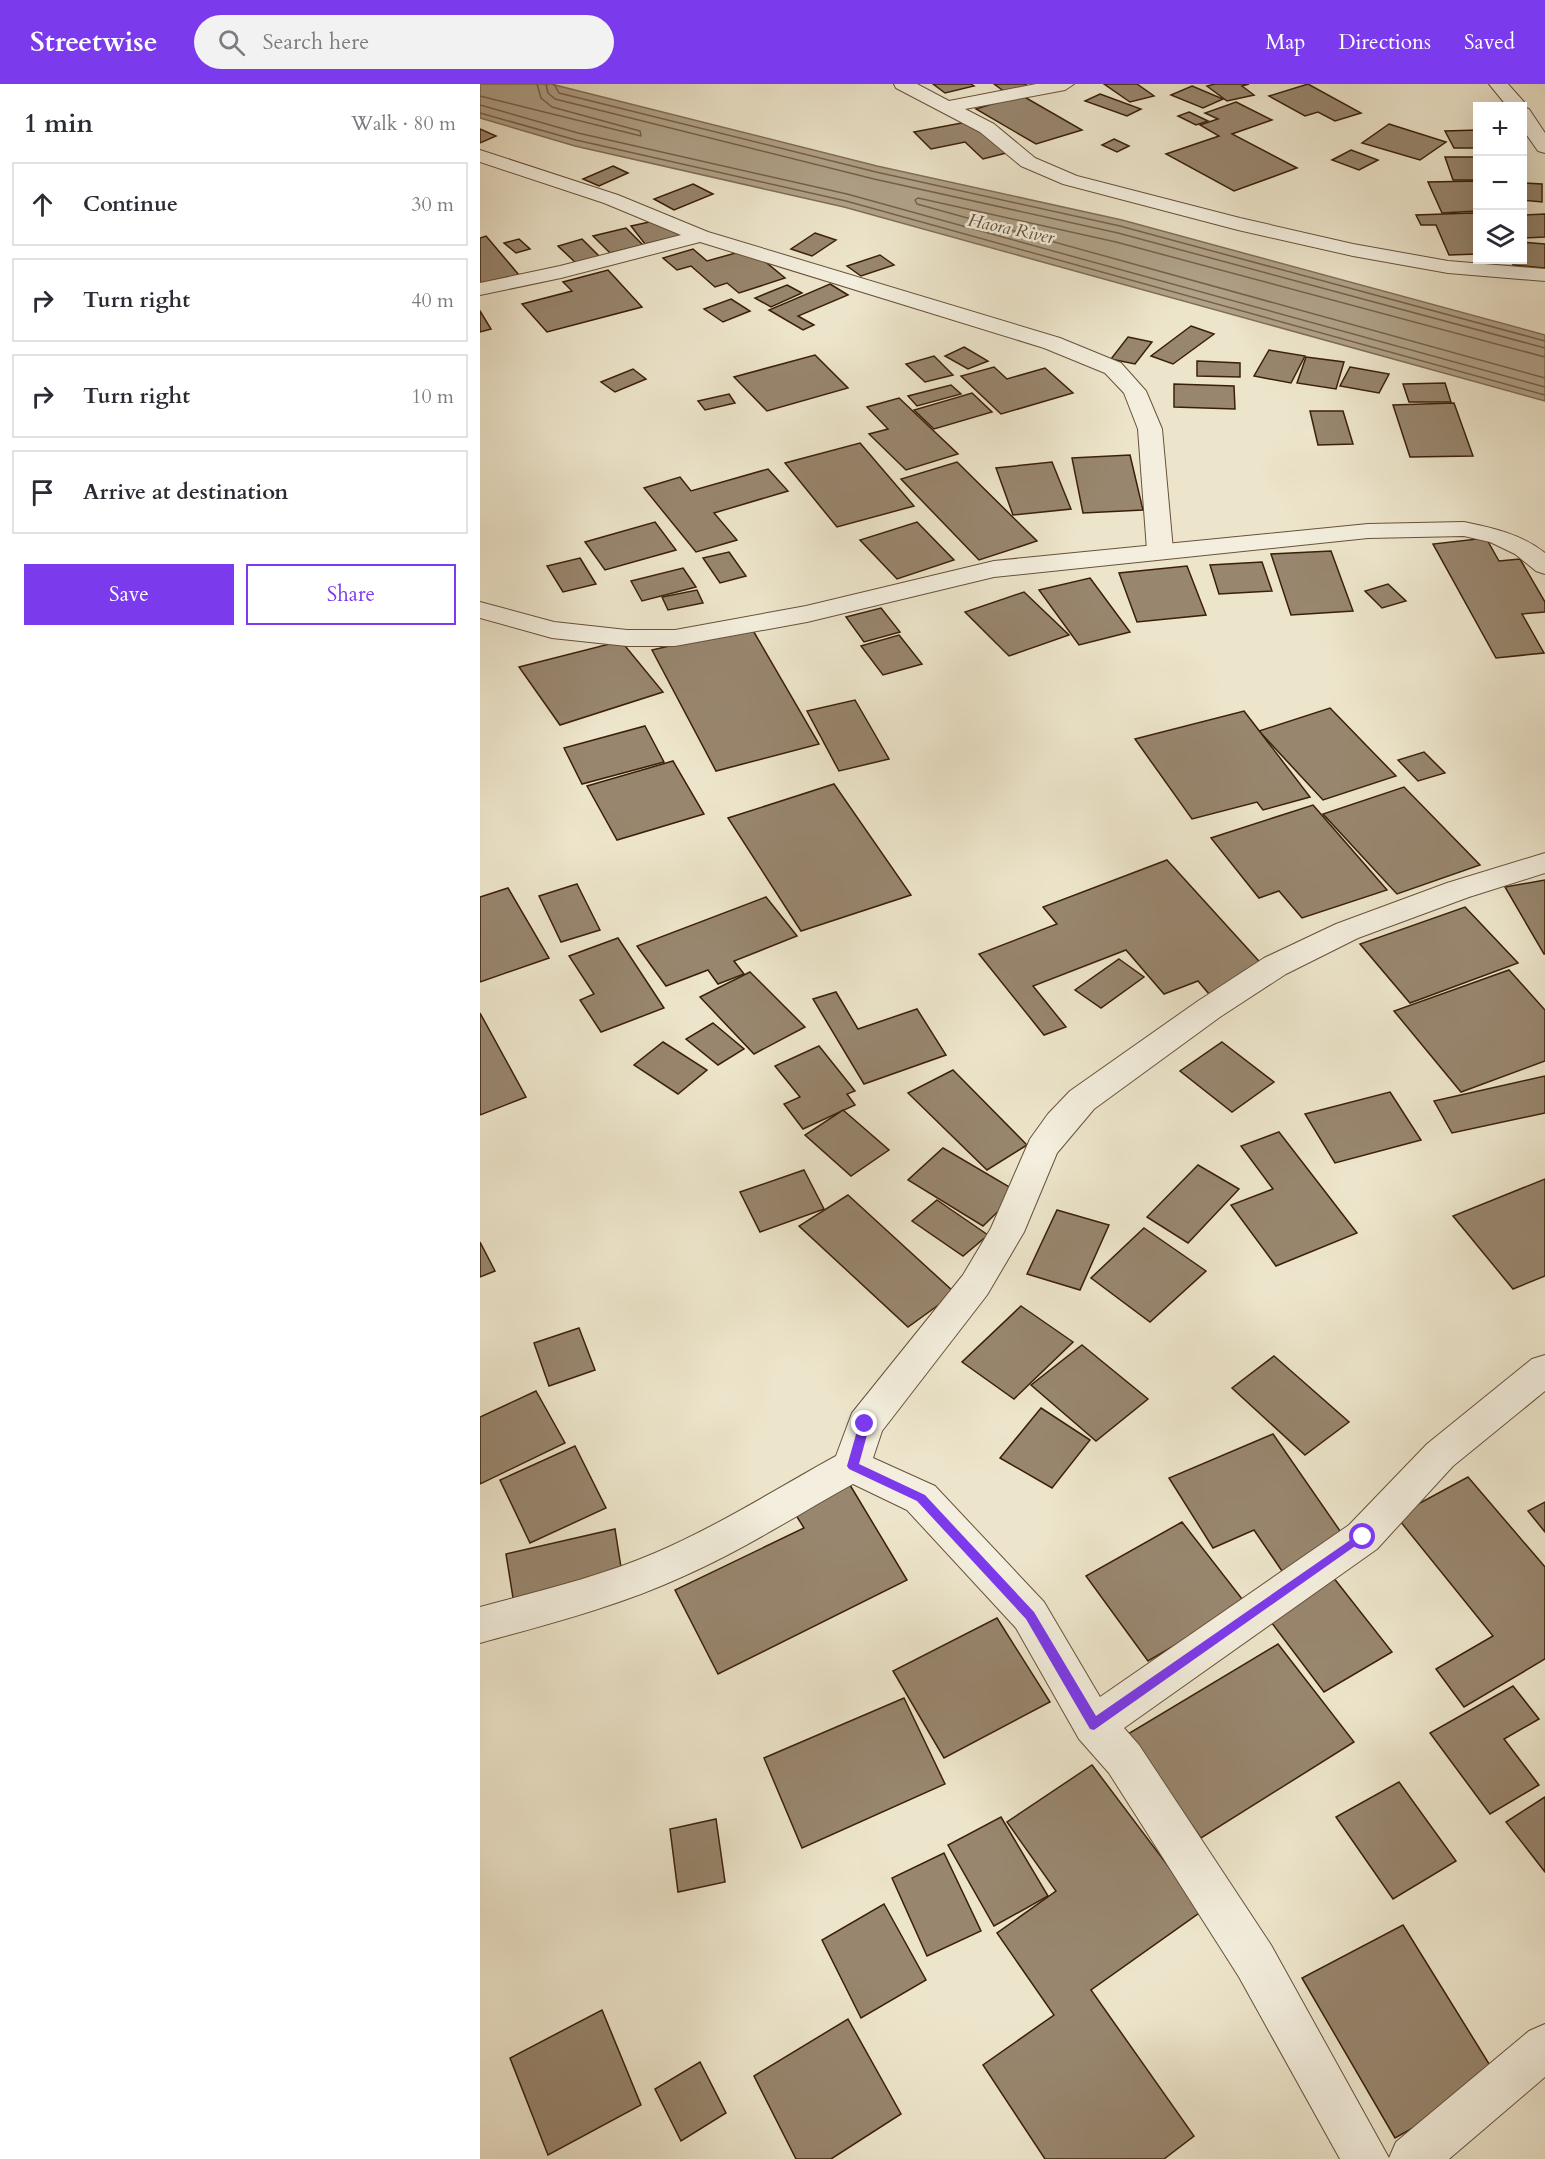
<!DOCTYPE html>
<html lang="en">
<head>
<meta charset="utf-8">
<style>
	body { margin:0; font-family:Cardo,serif; background:#f2f2f3; color:#2b2b33 }
	.controls { position:absolute; right:18px; top:18px; display:grid; overflow:hidden; border-radius:0px; box-shadow:0 6px 24px #0002 }
	.controls button { width:54px; height:54px; display:grid; place-items:center; padding:0; border:0; border-bottom:2px solid #e1e1e2; background:#fff; color:#2b2b33; font:30px sans-serif }
	.stop { position:absolute; width:18px; height:18px; margin:-14px; border:4px solid #7c3aed; border-radius:50%; background:#fff }
	.stop.end { background:#7c3aed; border-color:#fff; box-shadow:0 2px 6px #0008 }
	.list { margin:0; padding:0; list-style:none }
	h2 { display:flex; justify-content:space-between; align-items:center; height:78px; margin:0; padding:0 24px; font-size:26px }
	h2 small { font-size:20px; font-weight:400; color:#7c7c81 }
	.list li { display:grid; grid-template-columns:39px 1fr auto; gap:18px; align-items:center; box-sizing:border-box; height:84px; margin:0 12px 12px; padding:0 12px; border:2px solid #e1e1e2; border-radius:0px }
	.list b { display:block; font-size:22px; white-space:nowrap }
	.list em { font-size:20px; font-style:normal; color:#7c7c81 }
	.actions { display:flex; gap:12px; padding:18px 24px }
	.actions a { flex:1; padding:14px 0; border:2px solid #7c3aed; border-radius:0px; text-align:center; font-size:21px; color:#7c3aed }
	.actions .main { background:#7c3aed; color:#fff }
	.icon { flex:none; width:33px; height:33px; fill:none; stroke:currentColor; stroke-width:2; stroke-linecap:round; stroke-linejoin:round }
	.map { position:relative; flex:none; width:1065px; height:2075px; overflow:hidden }
	header { display:flex; align-items:center; gap:36px; box-sizing:border-box; height:84px; padding:0 30px; background:#7c3aed; color:#fff }
	header strong { font-size:28px }
	nav { display:flex; gap:33px; margin-inline-start:auto; font-size:21px }
	.search { width:420px; height:54px; background:#f2f2f3; display:flex; align-items:center; gap:15px; box-sizing:border-box; padding:0 21px; border-radius:33px; color:#7c7c81; font-size:22px }
	main { display:flex }
	aside { flex:1; background:#fff }
	.map>svg:first-child { display:block }
	.water { fill:#b0a289; stroke:#816e56; stroke-width:1.5 }
	.lines { fill:none; stroke-linecap:round; stroke-linejoin:round }
	.shore { stroke:#766149; stroke-width:1.5 }
	.building { fill:#98866e; stroke:#3b2009; stroke-width:1.5 }
	.minor-casing { stroke:#68513a; stroke-width:2 }
	.tertiary-casing { stroke:#68513a; stroke-width:2 }
	.minor { fill:#f3eedd; fill-rule:evenodd }
	.tertiary { fill:#f3eedd; fill-rule:evenodd }
	.route { fill:#7c3aed }
	.labels { text-anchor:middle; dominant-baseline:central; stroke-width:5; stroke-linejoin:round; paint-order:stroke }
	.far-water-label { font-size:18px; font-style:italic; fill:#644e36; stroke:#f3eedd }
</style>
</head>
<body>
<header>
<strong>Streetwise</strong>
<div class="search"><svg class="icon" aria-label="search" viewBox="0 0 24 24"><circle cx="10" cy="10" r="6"/><path d="M15 15l6 6"/></svg>Search here</div>
<nav><a>Map</a><a>Directions</a><a>Saved</a></nav>
</header>
<main>
<aside>
<h2>1 min<small>Walk · 80 m</small></h2>
<ul class="list">
<li><svg class="icon" aria-label="ahead" viewBox="0 0 24 24"><path d="M12 20V5M6 11l6-6 6 6"/></svg><div><b>Continue</b></div><em>30 m</em></li>
<li><svg class="icon" aria-label="right" viewBox="0 0 24 24"><path d="M7 20v-9h11M14 6l5 5-5 5"/></svg><div><b>Turn right</b></div><em>40 m</em></li>
<li><svg class="icon" aria-label="right" viewBox="0 0 24 24"><path d="M7 20v-9h11M14 6l5 5-5 5"/></svg><div><b>Turn right</b></div><em>10 m</em></li>
<li><svg class="icon" aria-label="arrive" viewBox="0 0 24 24"><path d="M6 21V4h12l-3 4 3 4H6"/></svg><div><b>Arrive at destination</b></div></li>
</ul>
<div class="actions"><a class="main">Save</a><a>Share</a></div>
</aside>
<div class="map">
<svg width="1065" height="2075" viewBox="0 0 1065 2075">
	<rect width="100%" height="100%" fill="#ede5cb"/>
	<filter id="stains"><feTurbulence type="fractalNoise" baseFrequency=".00333" numOctaves="4"/><feColorMatrix values="0 0 0 0 .2 0 0 0 0 .09 0 0 0 0 .02 0 0 0 .5 -.17"/></filter>
	<radialGradient id="worn" r=".72"><stop offset=".6" stop-color="#630" stop-opacity="0"/><stop offset="1" stop-color="#630" stop-opacity=".3"/></radialGradient>
	<polygon class="water" points="0,0 71,0 397,82 642,136 1065,251 1065,317 364,123 95,62 0,34"/>
	<g class="lines">
		<g class="shore">
			<polyline points="66,0 68,9 75,15 394,95 638,149 1065,264"/>
			<polyline points="74,0 79,9 396,88 640,142 1065,257"/>
			<polyline points="0,12 161,52 160,47 72,23 61,14 57,0"/>
			<polyline points="0,21 98,49 367,110 1065,303"/>
			<polyline points="0,29 96,56 366,117 1065,311"/>
			<polyline points="1065,273 636,158 438,114 435,116 437,120 1065,294"/>
		</g>
	</g>
	<g class="building">
		<polygon points="453,0 491,0 494,2 465,9"/>
		<polygon points="514,0 545,0 548,2 525,8"/>
		<polygon points="624,0 657,0 674,12 650,18"/>
		<polygon points="735,0 769,0 762,2 774,11 747,17 727,2"/>
		<polygon points="828,0 881,29 855,37 838,28 825,32 789,12"/>
		<polygon points="712,2 743,15 723,24 691,11"/>
		<polygon points="620,10 661,25 647,32 605,17"/>
		<polygon points="541,11 602,46 556,60 496,25"/>
		<polygon points="756,18 792,36 752,50 817,84 754,107 686,70 739,52 720,41 738,35 725,29"/>
		<polygon points="709,28 728,37 716,41 698,32"/>
		<polygon points="492,37 526,69 503,75 485,58 451,65 434,48"/>
		<polygon points="909,40 966,58 940,76 882,59"/>
		<polygon points="0,45 16,52 0,59"/>
		<polygon points="998,46 998,64 974,64 965,47"/>
		<polygon points="634,55 649,62 637,68 622,61"/>
		<polygon points="871,66 898,76 879,86 852,76"/>
		<polygon points="965,73 998,73 998,96 973,96"/>
		<polygon points="133,82 148,89 119,102 103,95"/>
		<polygon points="998,97 998,127 962,129 948,98"/>
		<polygon points="1042,99 1062,100 1062,118 1042,116"/>
		<polygon points="213,100 233,110 194,126 174,115"/>
		<polygon points="993,129 998,138 998,170 969,171 956,141 941,141 936,131"/>
		<polygon points="1065,130 1065,153 1042,154 1042,131"/>
		<polygon points="192,133 206,151 165,160 151,142"/>
		<polygon points="146,144 163,161 130,169 113,152"/>
		<polygon points="335,149 356,156 332,172 311,165"/>
		<polygon points="6,152 39,191 0,201 0,154"/>
		<polygon points="39,155 50,165 36,169 24,159"/>
		<polygon points="102,155 120,173 97,180 78,162"/>
		<polygon points="1042,158 1065,160 1065,184 1033,181 1033,176 1042,176"/>
		<polygon points="213,165 227,177 270,165 305,194 259,209 247,199 235,203 211,182 197,186 183,174"/>
		<polygon points="400,171 414,181 381,192 367,182"/>
		<polygon points="128,186 162,223 67,248 42,220 92,207 83,198"/>
		<polygon points="350,200 368,211 318,232 334,241 323,246 289,226"/>
		<polygon points="307,201 322,209 291,223 275,214"/>
		<polygon points="251,215 270,227 243,238 224,225"/>
		<polygon points="0,227 11,245 0,248"/>
		<polygon points="711,242 734,250 693,280 671,272"/>
		<polygon points="648,253 672,258 655,280 631,275"/>
		<polygon points="484,263 508,277 488,285 465,272"/>
		<polygon points="789,266 825,272 811,299 774,292"/>
		<polygon points="335,271 368,304 287,327 254,293"/>
		<polygon points="454,272 473,291 445,298 426,280"/>
		<polygon points="826,273 864,278 856,305 817,299"/>
		<polygon points="717,277 760,279 760,293 717,292"/>
		<polygon points="514,283 527,295 565,284 593,309 521,330 481,292"/>
		<polygon points="870,283 909,290 899,309 860,302"/>
		<polygon points="153,285 166,295 135,308 121,298"/>
		<polygon points="965,299 971,318 929,318 923,300"/>
		<polygon points="694,300 754,302 755,325 694,323"/>
		<polygon points="471,301 481,310 437,322 428,312"/>
		<polygon points="492,309 512,328 454,345 434,326"/>
		<polygon points="249,310 255,319 225,326 218,317"/>
		<polygon points="419,314 478,370 426,386 389,350 408,345 387,323"/>
		<polygon points="974,319 993,372 930,373 913,321"/>
		<polygon points="830,327 863,327 873,360 838,361"/>
		<polygon points="380,359 434,422 357,443 305,379"/>
		<polygon points="650,371 663,426 603,429 592,374"/>
		<polygon points="477,378 557,457 499,476 421,395"/>
		<polygon points="572,378 591,425 533,431 516,384"/>
		<polygon points="288,385 308,407 234,429 257,456 216,468 164,404 200,393 211,407"/>
		<polygon points="175,438 196,466 125,486 105,458"/>
		<polygon points="437,438 474,476 417,495 380,456"/>
		<polygon points="1006,454 1019,477 1040,475 1065,518 1065,528 1042,530 1064,569 1016,574 953,460"/>
		<polygon points="851,467 873,527 811,531 791,470"/>
		<polygon points="249,468 266,492 240,499 223,474"/>
		<polygon points="100,474 116,500 83,508 67,482"/>
		<polygon points="782,478 792,507 739,510 730,481"/>
		<polygon points="707,482 726,531 657,538 639,489"/>
		<polygon points="203,484 216,503 162,517 151,497"/>
		<polygon points="610,494 650,548 599,561 559,506"/>
		<polygon points="908,500 926,517 902,524 885,507"/>
		<polygon points="217,506 223,519 188,526 182,513"/>
		<polygon points="544,508 589,551 529,572 485,528"/>
		<polygon points="401,524 420,548 384,558 366,533"/>
		<polygon points="271,543 339,660 236,687 172,566"/>
		<polygon points="419,551 442,580 403,591 381,562"/>
		<polygon points="141,557 183,608 80,641 39,583"/>
		<polygon points="375,616 409,675 359,687 327,627"/>
		<polygon points="850,624 916,692 843,716 779,647"/>
		<polygon points="764,627 830,713 783,726 777,718 712,735 655,655"/>
		<polygon points="165,642 184,678 102,700 84,664"/>
		<polygon points="944,668 965,689 938,697 918,676"/>
		<polygon points="193,677 224,730 137,756 107,702"/>
		<polygon points="354,700 431,811 321,847 248,734"/>
		<polygon points="924,703 1000,781 917,810 843,730"/>
		<polygon points="833,721 907,806 822,834 799,807 779,814 731,754"/>
		<polygon points="687,776 787,886 729,910 718,897 684,910 646,866 553,902 586,943 564,951 499,870 577,840 563,823"/>
		<polygon points="1065,796 1065,870 1064,870 1025,803"/>
		<polygon points="97,800 120,846 81,858 59,812"/>
		<polygon points="28,804 69,874 0,898 0,813"/>
		<polygon points="286,813 317,852 254,877 264,890 238,900 228,886 186,902 157,862"/>
		<polygon points="985,823 1038,879 930,919 880,860"/>
		<polygon points="138,854 184,924 121,948 100,916 114,910 89,872"/>
		<polygon points="639,875 664,893 621,924 595,906"/>
		<polygon points="1029,886 1065,926 1065,977 981,1008 914,927"/>
		<polygon points="270,888 325,943 274,970 220,913"/>
		<polygon points="356,908 378,945 437,925 466,971 384,1000 333,915"/>
		<polygon points="0,929 46,1013 0,1031"/>
		<polygon points="233,939 264,965 238,981 206,955"/>
		<polygon points="183,958 227,986 198,1010 154,981"/>
		<polygon points="742,958 794,998 752,1028 700,987"/>
		<polygon points="339,962 375,1007 367,1010 375,1021 323,1045 304,1020 320,1013 295,982"/>
		<polygon points="473,986 547,1061 507,1086 428,1009"/>
		<polygon points="1065,992 1065,1029 972,1049 954,1017"/>
		<polygon points="910,1008 941,1056 855,1079 825,1030"/>
		<polygon points="363,1026 409,1066 371,1092 325,1051"/>
		<polygon points="799,1048 877,1149 796,1182 751,1121 793,1105 761,1062"/>
		<polygon points="463,1064 538,1108 503,1142 428,1096"/>
		<polygon points="718,1081 759,1105 708,1159 667,1133"/>
		<polygon points="324,1086 344,1125 280,1148 260,1108"/>
		<polygon points="1065,1095 1065,1192 1033,1205 973,1132"/>
		<polygon points="368,1111 475,1209 428,1243 319,1142"/>
		<polygon points="457,1116 508,1151 483,1172 432,1137"/>
		<polygon points="577,1126 629,1141 600,1206 547,1190"/>
		<polygon points="664,1144 726,1187 670,1238 611,1194"/>
		<polygon points="0,1158 15,1187 0,1193"/>
		<polygon points="541,1222 593,1258 534,1315 482,1278"/>
		<polygon points="99,1244 115,1286 69,1302 54,1259"/>
		<polygon points="602,1261 668,1315 616,1357 551,1301"/>
		<polygon points="794,1272 869,1338 825,1371 752,1304"/>
		<polygon points="56,1307 85,1359 0,1400 0,1333"/>
		<polygon points="561,1324 610,1356 572,1404 520,1374"/>
		<polygon points="793,1350 867,1457 802,1487 774,1446 733,1464 689,1394"/>
		<polygon points="95,1362 126,1424 50,1459 20,1396"/>
		<polygon points="988,1393 1065,1483 1065,1575 984,1623 956,1585 1013,1552 916,1432"/>
		<polygon points="370,1401 427,1496 238,1590 195,1506 324,1444 314,1428"/>
		<polygon points="1065,1418 1065,1448 1048,1427"/>
		<polygon points="702,1438 766,1520 668,1577 606,1492"/>
		<polygon points="135,1445 143,1496 34,1520 26,1470"/>
		<polygon points="853,1493 912,1568 844,1608 785,1530"/>
		<polygon points="517,1534 570,1618 464,1674 413,1587"/>
		<polygon points="798,1560 874,1658 721,1754 648,1650"/>
		<polygon points="1033,1602 1059,1635 1024,1655 1059,1701 1010,1730 950,1649"/>
		<polygon points="424,1614 465,1700 322,1764 284,1674"/>
		<polygon points="612,1681 722,1827 611,1906 714,2052 684,2075 565,2075 503,1981 574,1931 517,1849 576,1807 527,1738"/>
		<polygon points="919,1698 976,1777 913,1815 856,1733"/>
		<polygon points="1065,1713 1065,1788 1026,1738"/>
		<polygon points="521,1733 568,1812 514,1842 468,1761"/>
		<polygon points="236,1735 245,1798 198,1808 190,1745"/>
		<polygon points="464,1769 501,1847 447,1872 412,1794"/>
		<polygon points="404,1820 446,1896 381,1934 342,1856"/>
		<polygon points="923,1841 1019,1996 915,2054 822,1894"/>
		<polygon points="122,1926 161,2021 68,2071 30,1974"/>
		<polygon points="368,1935 421,2030 351,2075 316,2075 274,1992"/>
		<polygon points="220,1978 246,2029 201,2057 175,2005"/>
	</g>
	<g class="lines">
		<defs>
			<g id="minor">
				<polygon points="414,0 437,0 469,17 556,0 594,0 585,6 485,25 514,40 555,74 597,92 760,134 873,160 968,177 1065,185 1065,197 968,189 873,172 758,146 583,100 541,82 500,48 416,4"/>
				<polygon points="1009,0 1028,0 1044,18 1045,24 1049,25 1065,49 1065,69 1058,67 1042,44 1042,22 1027,22"/>
				<polygon points="0,66 138,111 228,148 580,254 641,279 666,307 682,345 693,466 689,471 680,474 671,471 667,466 658,345 644,309 625,289 564,264 220,158 81,194 0,211 0,199 80,182 201,151 124,119 0,78"/>
				<path d="M1065,769V789L989,813L878,854L806,890L740,933L614,1025L577,1069L544,1148L507,1211L402,1347L393,1374L455,1402L564,1518L620,1613L869,1441L947,1360L1052,1275L1065,1271V1307L973,1382L897,1465L644,1644L659,1661L791,1861L909,2074L916,2058L1049,1947L1065,1940V1993L969,2075H860L759,1893L629,1689L599,1655L536,1544L427,1426L373,1400C317,1431 263,1466 204,1492C139,1522 69,1540 0,1559V1523C59,1507 119,1493 175,1469C238,1442 296,1405 356,1372L372,1329L483,1191L511,1144L550,1055L568,1030L590,1007L718,917L784,874L856,840L967,799Z"/>
			</g>
			<path id="tertiary" d="M984,438C1013,444 1041,450 1065,469V490L1056,487L1035,470L1010,458L984,452L888,454L514,493L327,538L195,562H147L72,554L0,534V518L74,538L147,546H195L326,522L514,477L888,440Z"/>
		</defs>
		<use href="#minor" class="minor-casing"/>
		<use href="#tertiary" class="tertiary-casing"/>
		<use href="#minor" class="minor"/>
		<use href="#tertiary" class="tertiary"/>
	</g>
	<polygon class="route" points="385,1335 390,1340 379,1380 445,1411 554,1528 616,1632 879,1450 883,1448 888,1453 614,1646 610,1645 546,1535 437,1417 369,1385 367,1382 379,1340"/>
	<g class="labels">
		<g class="far-water-label">
			<text transform="translate(531 145) rotate(12)">Haora River</text>
		</g>
	</g>
	<rect width="100%" height="100%" filter="url(#stains)"/>
	<rect width="100%" height="100%" fill="url(#worn)"/>
</svg>
<div class="controls">
<button>+</button>
<button>−</button>
<button><svg class="icon" aria-label="layers" viewBox="0 0 24 24"><path d="M12 4l9 5-9 5-9-5zM3 14l9 5 9-5"/></svg></button>
</div>
<div class="stop" style="left:883px;top:1453px"></div>
<div class="stop end" style="left:385px;top:1340px"></div>
</div>
</main>
</body>
</html>
